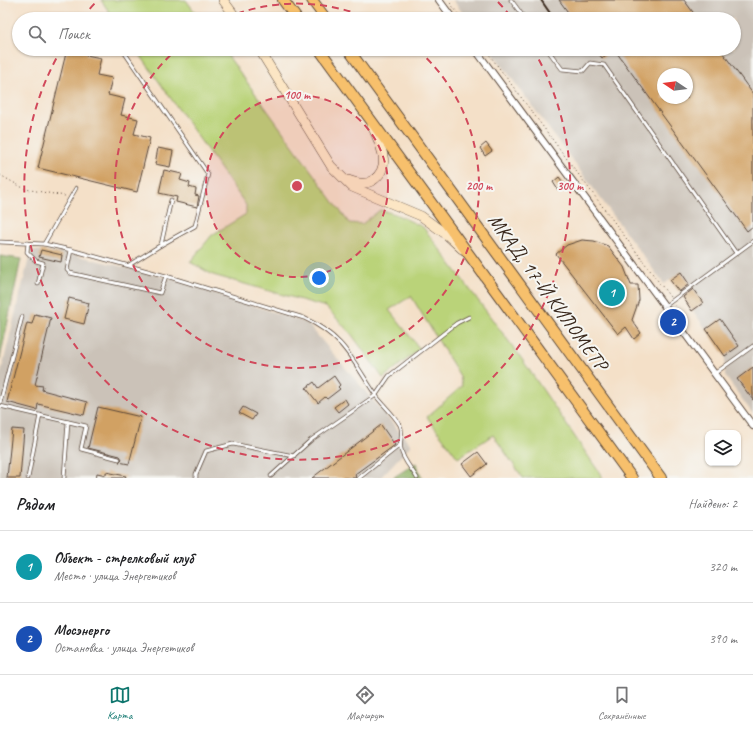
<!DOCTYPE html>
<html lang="ru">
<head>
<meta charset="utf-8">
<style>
	body { margin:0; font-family:Caveat,sans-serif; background:#f6f6f6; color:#202124 }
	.controls { position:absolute; right:12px; bottom:12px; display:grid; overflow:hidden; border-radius:8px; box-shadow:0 1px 3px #0004 }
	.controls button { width:36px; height:36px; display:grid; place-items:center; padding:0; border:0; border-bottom:1px solid #e0e0e0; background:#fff; color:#202124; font:20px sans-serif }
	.compass { position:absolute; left:657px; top:68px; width:36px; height:36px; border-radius:50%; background:#fff; box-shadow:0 1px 3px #0004; rotate:283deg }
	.you { position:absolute; left:319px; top:278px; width:14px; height:14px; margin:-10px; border:3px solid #fff; border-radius:50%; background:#1a73e8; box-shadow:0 0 0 6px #1a73e833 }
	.badge { display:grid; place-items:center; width:26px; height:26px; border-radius:50%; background:#0f766e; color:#fff; font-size:13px; font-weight:700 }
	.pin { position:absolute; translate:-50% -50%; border:2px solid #fff; box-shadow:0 1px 4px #0006 }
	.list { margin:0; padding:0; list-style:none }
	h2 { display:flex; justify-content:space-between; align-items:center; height:52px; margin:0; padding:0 16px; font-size:17px }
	h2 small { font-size:13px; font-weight:400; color:#757577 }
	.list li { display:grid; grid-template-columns:26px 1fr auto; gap:12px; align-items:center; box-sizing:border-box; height:72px; padding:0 16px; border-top:1px solid #e0e0e0 }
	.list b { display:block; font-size:15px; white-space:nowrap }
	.list p { margin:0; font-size:13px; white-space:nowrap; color:#757577 }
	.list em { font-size:13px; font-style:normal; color:#757577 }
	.icon { flex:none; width:22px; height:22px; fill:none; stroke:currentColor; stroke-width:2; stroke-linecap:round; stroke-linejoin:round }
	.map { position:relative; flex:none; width:753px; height:478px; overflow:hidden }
	.search { position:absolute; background:#fff; box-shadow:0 1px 3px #0004; left:12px; right:12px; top:12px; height:44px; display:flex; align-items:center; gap:10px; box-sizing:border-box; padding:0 14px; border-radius:22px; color:#757577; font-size:15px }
	.sheet { height:196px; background:#fff }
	nav { display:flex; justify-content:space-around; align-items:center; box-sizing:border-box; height:56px; border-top:1px solid #e0e0e0; background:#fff; font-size:11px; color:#757577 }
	nav a { display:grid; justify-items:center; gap:2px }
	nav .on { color:#0f766e }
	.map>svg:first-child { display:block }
	.industrial { fill:#cbc2b8; fill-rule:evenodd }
	.green { fill:#bad379; stroke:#7a7e4c }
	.forest { fill:#93b569; stroke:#677044 }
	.building { fill:#d1a164; fill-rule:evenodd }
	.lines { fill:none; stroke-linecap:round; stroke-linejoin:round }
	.service-casing { stroke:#574538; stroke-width:4.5 }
	.minor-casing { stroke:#574538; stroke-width:8 }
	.secondary-casing { stroke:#574538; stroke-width:10 }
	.trunk-casing { stroke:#574538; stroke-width:12 }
	.path { stroke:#574538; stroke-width:1; stroke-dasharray:1 3; stroke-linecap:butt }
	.service { stroke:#fff; stroke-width:3 }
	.minor { stroke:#fff; stroke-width:6 }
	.secondary { stroke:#fce6c4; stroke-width:9 }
	.trunk { stroke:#f7c06c; stroke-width:10 }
	.rail { stroke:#3b2a1e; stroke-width:2 }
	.ring { fill:none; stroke:#d1495b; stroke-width:2; stroke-dasharray:7 5 }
	.labels { text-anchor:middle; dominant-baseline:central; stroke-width:4; stroke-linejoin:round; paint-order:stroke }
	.street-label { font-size:20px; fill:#3b2a1e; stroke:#f6f6f2 }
	.centre { fill:#d1495b; stroke:#f6f6f2; stroke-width:2 }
	.ring-label { font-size:12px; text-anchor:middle; font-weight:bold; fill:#d1495b; stroke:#f6f6f2; stroke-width:4; stroke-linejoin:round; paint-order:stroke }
</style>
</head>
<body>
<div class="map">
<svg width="753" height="478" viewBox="0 0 753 478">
	<rect width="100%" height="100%" fill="#f6f6f2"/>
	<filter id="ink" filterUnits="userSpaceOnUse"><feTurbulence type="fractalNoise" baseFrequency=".025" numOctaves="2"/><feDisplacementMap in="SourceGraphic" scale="8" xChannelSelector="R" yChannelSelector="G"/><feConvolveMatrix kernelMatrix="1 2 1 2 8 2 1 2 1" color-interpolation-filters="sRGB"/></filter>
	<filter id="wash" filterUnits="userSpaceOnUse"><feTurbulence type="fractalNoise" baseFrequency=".012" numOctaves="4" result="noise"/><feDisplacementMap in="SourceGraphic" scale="16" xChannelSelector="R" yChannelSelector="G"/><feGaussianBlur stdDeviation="0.9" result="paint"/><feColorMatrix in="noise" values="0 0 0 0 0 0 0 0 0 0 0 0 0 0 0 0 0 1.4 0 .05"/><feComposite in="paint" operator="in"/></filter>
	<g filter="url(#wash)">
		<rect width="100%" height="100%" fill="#f4e0c8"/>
		<g class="industrial">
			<path d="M453,0H753V414L725,376V356L684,298L670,280L664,284L490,49H734V19H467ZM663,74H687V98H663Z"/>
			<polygon points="31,250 63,252 172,279 307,323 411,445 380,478 0,478 0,376"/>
		</g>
		<g class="green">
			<polygon points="101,0 186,0 200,19 114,19"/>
			<polygon points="136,49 223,49 349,223 362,224 380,210 395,214 423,227 519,355 603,478 523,478 493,435 458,458 427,417 462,386 460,376 411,296 389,310 420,349 383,378 352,335 326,307 213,275 190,262 212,235 246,214 246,205"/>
		</g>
		<g class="forest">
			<polygon points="0,256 21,259 0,359"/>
			<polygon points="416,463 422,478 393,478 394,477"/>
		</g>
		<g id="blocks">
			<g class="building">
				<polygon points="559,0 684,0 698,19 573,19"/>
				<polygon points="67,49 88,49 86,55 101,58 97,75 112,78 108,95 125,99 121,115 138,119 134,134 150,138 137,192 38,168"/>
				<path d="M595,49H720L753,94V226L747,231L614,49L602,58ZM663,74H687V98H663Z"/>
				<polygon points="486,143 492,151 485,156 480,148"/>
				<polygon points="158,148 173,151 170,167 155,164"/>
				<polygon points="164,170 182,174 180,180 190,183 189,187 196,189 195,195 199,196 197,207 176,202 177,197 159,193"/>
				<polygon points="559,177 565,185 558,190 553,182"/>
				<polygon points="582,240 594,241 608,246 624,267 631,285 638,285 639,300 632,320 641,333 634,339 626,327 618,334 556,254 567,245"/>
				<polygon points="41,250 62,255 61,262 39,257"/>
				<polygon points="681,272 689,284 679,292 670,280"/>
				<polygon points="693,289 703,303 692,311 683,297"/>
				<polygon points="69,298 89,303 84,324 64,319"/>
				<polygon points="35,314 51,318 35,385 43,386 42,390 87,402 84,415 38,404 37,410 7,402 27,323 32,324"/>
				<polygon points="720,319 739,346 725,356 706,329"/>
				<polygon points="753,367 753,400 737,379"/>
				<polygon points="334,376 340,385 338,387 340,389 327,399 325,397 318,403 306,388 314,382 318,388"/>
				<polygon points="345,399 348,404 338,412 334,407"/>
				<polygon points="98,407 141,417 129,464 119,462 122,459 120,456 88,448"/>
				<polygon points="243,407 256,414 252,420 239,413"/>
				<polygon points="381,425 395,445 355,474 356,478 312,478"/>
				<polygon points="12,429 24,430 20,478 7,478"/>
				<polygon points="478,452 487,464 471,476 462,464"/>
				<polygon points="106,472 126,476 125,478 96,478 97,473 106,475"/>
			</g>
		</g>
	</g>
	<g filter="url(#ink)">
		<use href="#blocks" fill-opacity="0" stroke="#574538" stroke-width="1"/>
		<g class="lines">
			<defs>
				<g id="service">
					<polyline points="511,0 525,19"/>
					<polyline points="122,49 208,174 195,226 161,245"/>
					<polyline points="547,49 562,69 583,71 590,63 604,65 736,253"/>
					<path d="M0,242L44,244L71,250L166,276L304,318C345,337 353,362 377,397C384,406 394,415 400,425C404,433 399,441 401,449C402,459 412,469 417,478"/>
					<polyline points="28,243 27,252 36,261 43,263 38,284"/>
					<polyline points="44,244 76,188"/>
					<polyline points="71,250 67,270 70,273 160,293 166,276"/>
					<polyline points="129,265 161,245 171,200"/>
					<polyline points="665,306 753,241"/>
					<polyline points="714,374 753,346"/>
					<polyline points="0,403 22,317"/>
					<polyline points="0,406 86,426 81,449 119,459"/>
					<polyline points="271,476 311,440 376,395 389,376 457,323 469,317"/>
					<polyline points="28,478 40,415"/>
					<polyline points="64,478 68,422"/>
					<polyline points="196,478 196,474 206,451 233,444 294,456"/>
					<polyline points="359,478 400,445"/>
				</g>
				<g id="minor">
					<polyline points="439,0 453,19"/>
					<polyline points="475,49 753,426"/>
				</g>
				<g id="secondary">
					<polyline points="223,0 237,19"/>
					<polyline points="259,49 331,166 352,187 421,216 447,235 462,249"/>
					<path d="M348,180C356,183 365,185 372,181C394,167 379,143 372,125"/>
				</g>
				<g id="trunk">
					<polyline points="283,0 297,19"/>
					<polyline points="312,0 326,19"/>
					<polyline points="319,49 632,478"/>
					<polyline points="348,49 661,478"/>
				</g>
			</defs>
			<use href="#service" class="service-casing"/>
			<use href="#minor" class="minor-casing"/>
			<use href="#secondary" class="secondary-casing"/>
			<use href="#trunk" class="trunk-casing"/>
			<g class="path">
				<polyline points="448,0 462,19"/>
				<polyline points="485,49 670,297"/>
				<polyline points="0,175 25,189 65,196"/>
				<polyline points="675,305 681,317"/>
			</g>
			<use href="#service" class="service"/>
			<use href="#minor" class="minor"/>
			<use href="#secondary" class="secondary"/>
			<use href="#trunk" class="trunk"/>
			<polyline class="rail" points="541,0 554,19"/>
		</g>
	</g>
	<circle cx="297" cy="186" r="91" fill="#d1495b" fill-opacity=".12"/>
	<g class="ring">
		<circle cx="297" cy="186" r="91"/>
		<path d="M226 18A182 182 0 0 1 368 18M418 50A182 182 0 1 1 176 50"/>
		<path d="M82 18A273 273 0 0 1 96 2M498 2A273 273 0 0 1 512 18M533 49A273 273 0 1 1 61 50"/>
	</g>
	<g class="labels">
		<g class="street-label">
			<text transform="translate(548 292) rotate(54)">МКАД, 17-Й КИЛОМЕТР</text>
		</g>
	</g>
	<circle cx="297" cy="186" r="6" class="centre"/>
	<g class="ring-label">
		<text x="297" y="99">100 m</text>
		<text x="479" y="190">200 m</text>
		<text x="570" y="190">300 m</text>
	</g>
</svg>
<div class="controls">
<button><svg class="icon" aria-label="layers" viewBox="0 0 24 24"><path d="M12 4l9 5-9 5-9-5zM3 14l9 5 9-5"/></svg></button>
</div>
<svg class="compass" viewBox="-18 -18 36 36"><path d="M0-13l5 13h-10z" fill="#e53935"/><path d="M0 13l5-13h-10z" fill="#757577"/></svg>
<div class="you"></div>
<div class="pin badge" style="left:612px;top:293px;background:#0f9aa8">1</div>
<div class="pin badge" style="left:673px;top:322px;background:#1a4fb4">2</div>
<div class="search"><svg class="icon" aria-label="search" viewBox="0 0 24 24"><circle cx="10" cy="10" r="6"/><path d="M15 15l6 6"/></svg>Поиск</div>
</div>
<section class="sheet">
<h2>Рядом<small>Найдено: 2</small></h2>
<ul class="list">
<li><span class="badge" style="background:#0f9aa8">1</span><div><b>Объект - стрелковый клуб</b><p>Место · улица Энергетиков</p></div><em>320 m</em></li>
<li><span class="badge" style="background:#1a4fb4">2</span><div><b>Мосэнерго</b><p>Остановка · улица Энергетиков</p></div><em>390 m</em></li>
</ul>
</section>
<nav>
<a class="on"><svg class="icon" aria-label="map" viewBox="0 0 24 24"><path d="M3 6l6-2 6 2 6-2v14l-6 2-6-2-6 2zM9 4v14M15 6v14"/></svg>Карта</a>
<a><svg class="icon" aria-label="directions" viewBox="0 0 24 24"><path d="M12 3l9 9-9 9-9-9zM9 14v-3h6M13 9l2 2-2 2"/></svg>Маршрут</a>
<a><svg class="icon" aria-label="saved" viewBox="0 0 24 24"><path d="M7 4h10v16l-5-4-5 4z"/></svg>Сохранённые</a>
</nav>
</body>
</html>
